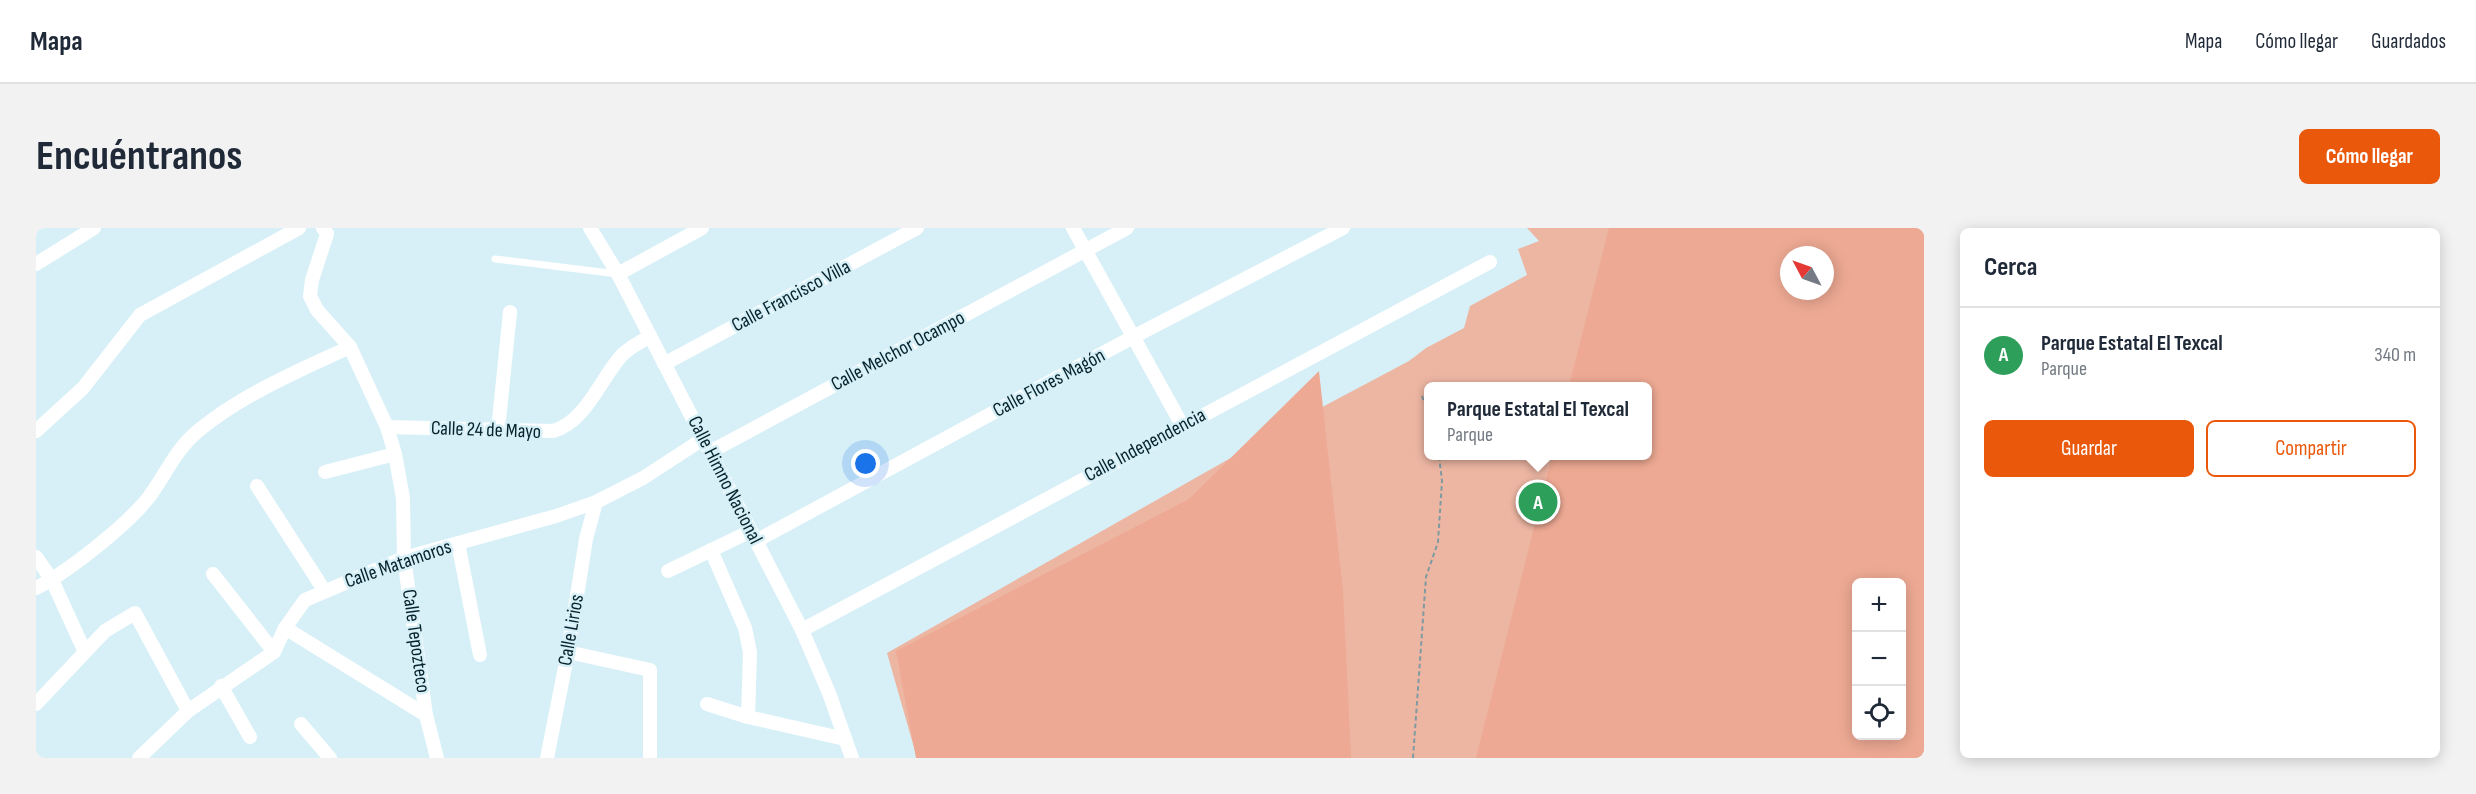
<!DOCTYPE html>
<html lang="es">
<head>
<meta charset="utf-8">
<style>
	body { margin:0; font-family:"Sofia Sans Condensed",sans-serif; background:#f2f2f3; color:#1f2937 }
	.controls { position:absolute; right:18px; bottom:18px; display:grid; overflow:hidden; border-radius:9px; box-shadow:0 3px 15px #0003 }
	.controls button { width:54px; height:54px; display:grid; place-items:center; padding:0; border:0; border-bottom:2px solid #e0e1e3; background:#fff; color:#1f2937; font:30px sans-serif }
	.compass { position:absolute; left:1744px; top:18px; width:54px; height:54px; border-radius:50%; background:#fff; box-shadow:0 3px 15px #0003; rotate:311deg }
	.you { position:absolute; left:830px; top:236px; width:21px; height:21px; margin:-15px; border:4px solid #fff; border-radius:50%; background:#1a73e8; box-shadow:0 0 0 9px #1a73e833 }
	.badge { display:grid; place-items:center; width:39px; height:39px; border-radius:50%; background:#ea580c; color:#fff; font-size:20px; font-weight:700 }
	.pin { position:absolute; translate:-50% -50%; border:3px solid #fff; box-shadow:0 2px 6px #0006 }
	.popup { position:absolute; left:1388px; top:154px; width:228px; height:78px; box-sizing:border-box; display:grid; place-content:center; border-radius:9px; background:#fff; filter:drop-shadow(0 2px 4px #0005); font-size:20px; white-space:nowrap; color:#747a83 }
	.popup b { font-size:22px; color:#1f2937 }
	.popup::after { content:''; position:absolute; left:50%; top:100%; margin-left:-12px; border:12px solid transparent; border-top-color:#fff }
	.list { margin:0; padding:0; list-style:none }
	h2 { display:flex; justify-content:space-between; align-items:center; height:78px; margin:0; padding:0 24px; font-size:26px }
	h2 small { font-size:20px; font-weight:400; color:#747a83 }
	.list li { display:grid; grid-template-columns:39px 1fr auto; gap:18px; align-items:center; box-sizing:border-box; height:96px; padding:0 24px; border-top:2px solid #e0e1e3 }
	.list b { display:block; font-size:22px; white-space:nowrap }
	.list p { margin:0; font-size:20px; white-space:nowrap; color:#747a83 }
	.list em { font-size:20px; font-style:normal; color:#747a83 }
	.actions { display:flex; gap:12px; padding:18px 24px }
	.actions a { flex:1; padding:14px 0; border:2px solid #ea580c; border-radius:9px; text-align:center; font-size:21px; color:#ea580c }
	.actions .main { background:#ea580c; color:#fff }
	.icon { flex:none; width:33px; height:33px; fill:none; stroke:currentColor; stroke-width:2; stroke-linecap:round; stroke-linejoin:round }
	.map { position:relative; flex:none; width:1888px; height:530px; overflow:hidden; border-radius:9px }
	header { display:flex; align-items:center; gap:36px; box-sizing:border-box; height:84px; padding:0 30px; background:#fff; border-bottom:2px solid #e0e1e3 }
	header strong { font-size:28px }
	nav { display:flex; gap:33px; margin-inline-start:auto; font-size:21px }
	.intro { display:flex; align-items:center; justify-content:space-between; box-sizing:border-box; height:144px; padding:0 36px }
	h1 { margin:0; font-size:42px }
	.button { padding:15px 27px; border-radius:9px; background:#ea580c; color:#fff; font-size:21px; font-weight:700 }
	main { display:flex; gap:36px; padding:0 36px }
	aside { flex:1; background:#fff; border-radius:9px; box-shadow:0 3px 15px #0003 }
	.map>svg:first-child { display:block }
	.green { fill:#edb6a3; fill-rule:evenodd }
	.forest { fill:#eda993; fill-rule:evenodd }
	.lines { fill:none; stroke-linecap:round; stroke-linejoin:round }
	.path { stroke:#809aa2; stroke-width:2; stroke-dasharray:4.5 3; stroke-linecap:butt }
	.lane { stroke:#fff; stroke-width:7 }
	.street { stroke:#fff; stroke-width:14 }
	.labels { text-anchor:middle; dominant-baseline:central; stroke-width:5; stroke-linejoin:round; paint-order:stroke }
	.street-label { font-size:20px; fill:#06222a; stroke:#d7f0f8 }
</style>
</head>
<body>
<header>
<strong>Mapa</strong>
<nav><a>Mapa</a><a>Cómo llegar</a><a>Guardados</a></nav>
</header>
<div class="intro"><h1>Encuéntranos</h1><a class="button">Cómo llegar</a></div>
<main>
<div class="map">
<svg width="1888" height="530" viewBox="0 0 1888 530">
	<rect width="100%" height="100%" fill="#d7f0f8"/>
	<path class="green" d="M1491,0H1888V530H881L851,425L1258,194L1373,133L1390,120L1428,100L1434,78L1491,47L1482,21L1503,13ZM1753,27H1789V63H1753ZM1392,158H1612V228H1392ZM1820,355H1866V508H1820Z"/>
	<g class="forest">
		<path d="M1573,0H1888V530H1440L1516,228H1612V158H1533ZM1753,27H1789V63H1753ZM1820,355H1866V508H1820Z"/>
		<polygon points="1283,143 1307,363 1315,530 880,530 860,423 1153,271"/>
	</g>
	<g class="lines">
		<g class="path">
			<polyline points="1386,168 1392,184"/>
			<polyline points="1377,530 1390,349 1402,314 1406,253 1403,228"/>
		</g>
		<polyline class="lane" points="459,31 582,46"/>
		<g class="street">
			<polyline points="287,0 291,6 276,52 274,68 281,82 314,119 351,199 359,226 367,270 368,330 390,487 401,530"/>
			<polyline points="554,0 582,46 766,402 793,465 816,530"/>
			<polyline points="1037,0 1146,197"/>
			<polyline points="0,36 58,0"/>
			<polyline points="582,46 666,0"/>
			<polyline points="628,136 881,0"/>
			<path d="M351,199L517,203C550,194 564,151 586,127C594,119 605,114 614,108"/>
			<polyline points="462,202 474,84"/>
			<polyline points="0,203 47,160 104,87 263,0"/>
			<polyline points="674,224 1091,0"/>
			<polyline points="289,244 359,226"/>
			<polyline points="221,258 288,362"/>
			<polyline points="720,313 1097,109 1307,0"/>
			<polyline points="422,315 444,427"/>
			<polyline points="675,322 709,400 714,424 712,489"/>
			<polyline points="0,329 16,352 48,422"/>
			<polyline points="632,343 715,303"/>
			<polyline points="177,346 238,424"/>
			<path d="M0,360C32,344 91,297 113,269C130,246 140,221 162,203C207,166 262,143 314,119"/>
			<polyline points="249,400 390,487"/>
			<polyline points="766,402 1454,34"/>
			<polyline points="532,424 614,442 614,530"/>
			<polyline points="185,458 214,509"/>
			<polyline points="0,476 69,403 99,385 152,483"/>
			<polyline points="671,476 712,489 809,511"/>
			<polyline points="265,496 294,530"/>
			<polyline points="103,530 152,483 238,424 249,400 269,372 368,330 520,288 560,274 607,250 667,211"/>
			<polyline points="511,530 532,424 550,311 560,274"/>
		</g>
	</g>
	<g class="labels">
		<g class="street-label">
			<text transform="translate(755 68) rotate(-28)">Calle Francisco Villa</text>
			<text transform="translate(862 123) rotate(-28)">Calle Melchor Ocampo</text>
			<text transform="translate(1013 155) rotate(-28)">Calle Flores Magón</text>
			<text transform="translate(450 202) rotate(2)">Calle 24 de Mayo</text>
			<text transform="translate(1109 217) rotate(-28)">Calle Independencia</text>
			<text transform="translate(689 252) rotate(63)">Calle Himno Nacional</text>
			<text transform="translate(362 336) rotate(-19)">Calle Matamoros</text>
			<text transform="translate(535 402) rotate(-80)">Calle Lirios</text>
			<text transform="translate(380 413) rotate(82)">Calle Tepozteco</text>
		</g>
	</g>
</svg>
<div class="controls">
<button>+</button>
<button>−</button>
<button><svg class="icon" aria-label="locate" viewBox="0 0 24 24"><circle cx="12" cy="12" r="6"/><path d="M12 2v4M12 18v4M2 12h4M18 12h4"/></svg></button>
</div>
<svg class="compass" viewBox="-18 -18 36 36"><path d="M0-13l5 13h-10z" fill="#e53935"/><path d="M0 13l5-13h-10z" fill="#747a83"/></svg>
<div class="you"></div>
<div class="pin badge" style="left:1502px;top:274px;background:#2e9e5b">A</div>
<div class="popup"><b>Parque Estatal El Texcal</b>Parque</div>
</div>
<aside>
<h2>Cerca<small></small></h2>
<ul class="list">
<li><span class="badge" style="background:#2e9e5b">A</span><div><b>Parque Estatal El Texcal</b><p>Parque</p></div><em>340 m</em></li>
</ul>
<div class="actions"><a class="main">Guardar</a><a>Compartir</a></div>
</aside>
</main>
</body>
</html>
